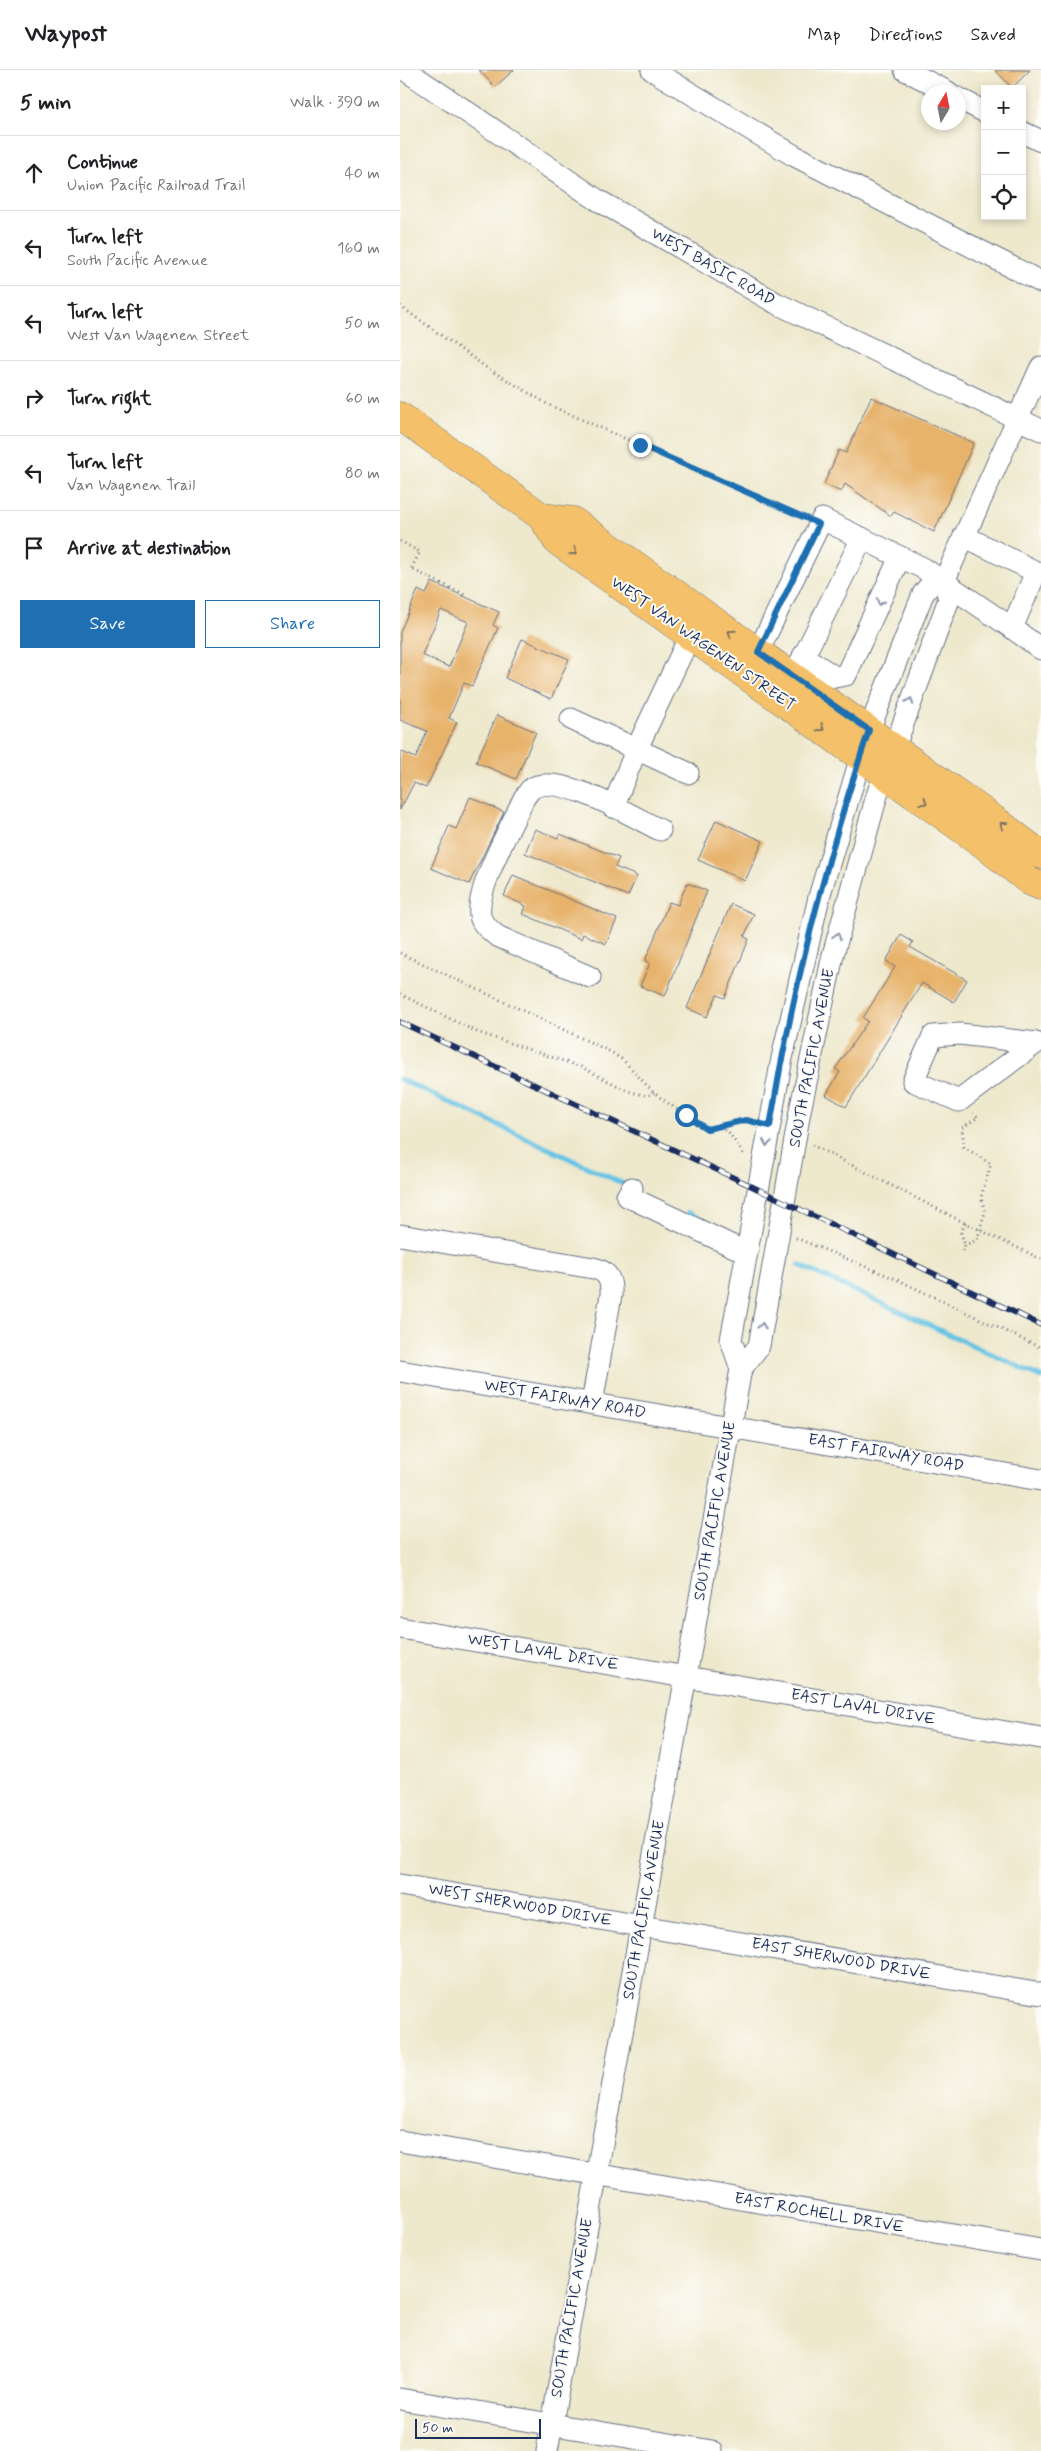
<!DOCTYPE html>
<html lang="en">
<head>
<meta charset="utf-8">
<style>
	body { margin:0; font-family:Mynerve,sans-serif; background:#f2f2f2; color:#202124 }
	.controls { position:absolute; right:15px; top:15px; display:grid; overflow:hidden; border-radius:0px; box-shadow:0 2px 8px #0003 }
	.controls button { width:45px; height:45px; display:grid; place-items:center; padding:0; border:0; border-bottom:1px solid #e0e0e0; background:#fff; color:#202124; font:25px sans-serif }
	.compass { position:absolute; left:521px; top:15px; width:45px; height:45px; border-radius:50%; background:#fff; box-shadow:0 2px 8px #0003; rotate:10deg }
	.scale { position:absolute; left:15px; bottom:12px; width:126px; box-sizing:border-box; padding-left:5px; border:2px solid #1b2f5e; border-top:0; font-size:14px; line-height:18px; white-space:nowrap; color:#1b2f5e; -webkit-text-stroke:4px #fdfcf7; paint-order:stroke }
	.stop { position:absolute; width:15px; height:15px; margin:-11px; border:4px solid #1f6fb2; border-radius:50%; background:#fff }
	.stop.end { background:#1f6fb2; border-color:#fff; box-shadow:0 1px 5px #0008 }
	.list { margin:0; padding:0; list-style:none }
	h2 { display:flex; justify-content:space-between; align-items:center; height:65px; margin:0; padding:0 20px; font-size:21px }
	h2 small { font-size:16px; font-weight:400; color:#757577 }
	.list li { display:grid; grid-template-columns:32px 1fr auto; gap:15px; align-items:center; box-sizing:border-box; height:75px; padding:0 20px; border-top:1px solid #e0e0e0 }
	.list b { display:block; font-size:19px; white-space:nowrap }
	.list p { margin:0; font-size:16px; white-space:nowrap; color:#757577 }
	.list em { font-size:16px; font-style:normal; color:#757577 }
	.actions { display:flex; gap:10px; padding:15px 20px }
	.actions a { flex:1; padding:11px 0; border:1px solid #1f6fb2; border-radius:0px; text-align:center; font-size:18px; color:#1f6fb2 }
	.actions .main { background:#1f6fb2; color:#fff }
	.icon { flex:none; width:28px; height:28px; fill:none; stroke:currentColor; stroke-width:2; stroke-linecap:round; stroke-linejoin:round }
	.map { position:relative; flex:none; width:641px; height:2381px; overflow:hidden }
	header { display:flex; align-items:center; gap:30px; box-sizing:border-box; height:70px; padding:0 25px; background:#fff; border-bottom:1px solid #e0e0e0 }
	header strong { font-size:24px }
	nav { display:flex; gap:28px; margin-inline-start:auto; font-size:18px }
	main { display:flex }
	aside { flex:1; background:#fff }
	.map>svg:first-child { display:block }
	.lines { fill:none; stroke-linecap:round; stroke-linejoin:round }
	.stream { stroke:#66c3e4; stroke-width:5 }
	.building { fill:#e7b26a; fill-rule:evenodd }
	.minor-casing { stroke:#657084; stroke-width:23 }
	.major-casing { stroke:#657084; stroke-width:29 }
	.path { stroke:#657084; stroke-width:3; stroke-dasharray:1 4; stroke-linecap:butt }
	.minor { stroke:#fff; stroke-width:21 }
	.major { stroke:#f4c16a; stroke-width:28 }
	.rail-casing { stroke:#1b2f5e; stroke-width:5.5 }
	.rail { stroke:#fdfcf7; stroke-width:4; stroke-dasharray:11; stroke-linecap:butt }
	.oneway { stroke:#7d7163 }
	.oneway2 { stroke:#8d97ae }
	.route { stroke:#1f6fb2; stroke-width:6 }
	.labels { text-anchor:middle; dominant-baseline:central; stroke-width:4; stroke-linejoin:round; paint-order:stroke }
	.street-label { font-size:16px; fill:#1b2f5e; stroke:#fdfcf7 }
</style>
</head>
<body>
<header>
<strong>Waypost</strong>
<nav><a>Map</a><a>Directions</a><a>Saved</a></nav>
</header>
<main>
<aside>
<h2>5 min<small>Walk · 390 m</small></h2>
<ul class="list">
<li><svg class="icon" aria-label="ahead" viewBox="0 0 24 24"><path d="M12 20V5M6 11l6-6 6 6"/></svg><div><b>Continue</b><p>Union Pacific Railroad Trail</p></div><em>40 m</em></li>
<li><svg class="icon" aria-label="left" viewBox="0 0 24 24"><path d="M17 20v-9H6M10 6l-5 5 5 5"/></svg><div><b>Turn left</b><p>South Pacific Avenue</p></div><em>160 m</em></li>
<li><svg class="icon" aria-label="left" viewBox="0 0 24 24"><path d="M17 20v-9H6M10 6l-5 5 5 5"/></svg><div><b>Turn left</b><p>West Van Wagenen Street</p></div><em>50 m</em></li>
<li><svg class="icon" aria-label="right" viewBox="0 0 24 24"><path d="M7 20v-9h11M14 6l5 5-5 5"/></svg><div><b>Turn right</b></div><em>60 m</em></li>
<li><svg class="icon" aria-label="left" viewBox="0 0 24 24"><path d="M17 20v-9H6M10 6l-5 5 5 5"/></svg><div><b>Turn left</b><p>Van Wagenen Trail</p></div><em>80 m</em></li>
<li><svg class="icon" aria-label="arrive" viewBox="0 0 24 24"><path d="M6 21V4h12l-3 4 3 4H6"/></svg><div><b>Arrive at destination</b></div></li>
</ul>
<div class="actions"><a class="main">Save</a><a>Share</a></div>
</aside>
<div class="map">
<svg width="641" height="2381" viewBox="0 0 641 2381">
	<rect width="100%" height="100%" fill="#fdfcf7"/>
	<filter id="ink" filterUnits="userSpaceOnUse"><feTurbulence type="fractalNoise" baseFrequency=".02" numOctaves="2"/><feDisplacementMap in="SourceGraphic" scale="10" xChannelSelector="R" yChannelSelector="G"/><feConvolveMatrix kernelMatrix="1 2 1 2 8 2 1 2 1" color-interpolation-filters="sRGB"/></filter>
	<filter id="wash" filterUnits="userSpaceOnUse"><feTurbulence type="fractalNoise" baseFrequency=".0096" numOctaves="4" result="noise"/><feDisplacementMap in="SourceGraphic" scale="20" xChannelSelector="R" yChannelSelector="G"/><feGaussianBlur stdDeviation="1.12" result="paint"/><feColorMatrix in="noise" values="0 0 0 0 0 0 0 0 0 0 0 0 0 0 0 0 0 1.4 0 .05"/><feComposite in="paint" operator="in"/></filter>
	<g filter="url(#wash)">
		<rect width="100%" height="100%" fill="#eee8cc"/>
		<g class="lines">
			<g class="stream">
				<polyline points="0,1009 228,1116"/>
				<polyline points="288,1143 314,1155"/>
				<polyline points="399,1195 641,1307"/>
			</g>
		</g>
		<g id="blocks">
			<g class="building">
				<polygon points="79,0 114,0 95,17"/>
				<polygon points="595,0 630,0 612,18"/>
				<polygon points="471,327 574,373 534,462 494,442 491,446 445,414 441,422 424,414 439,380 446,383"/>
				<path d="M32,512L99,542L93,555L98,558L72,616L64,613L49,648L57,652L26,718L14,713L0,740V681L16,688L27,661L0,650V562L18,520L26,524ZM41,540L68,552L49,597L22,585Z"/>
				<polygon points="122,569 169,589 151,629 105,608"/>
				<polygon points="97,645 136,662 116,709 76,692"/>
				<polygon points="70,727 104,742 69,814 31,798 49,756 56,759"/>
				<polygon points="316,750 363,771 345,811 298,790"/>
				<polygon points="135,759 158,768 160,764 219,788 215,797 237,806 228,826 125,783"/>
				<polygon points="113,805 217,849 206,874 183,864 181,869 123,844 126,836 104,826"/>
				<polygon points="287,813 307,821 265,926 240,916 250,893 245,891 269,832 278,835"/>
				<polygon points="331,834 354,844 344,867 349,869 325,928 317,925 307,947 287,938"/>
				<polygon points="501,865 513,872 510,877 567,910 554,932 522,913 446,1037 426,1025 440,1002 435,999 468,951 463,948 495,897 486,891"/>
			</g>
		</g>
	</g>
	<g filter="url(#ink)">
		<use href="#blocks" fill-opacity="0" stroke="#657084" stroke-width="1"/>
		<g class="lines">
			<defs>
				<g id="minor">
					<polyline points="5,0 196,129 376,233 641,360"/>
					<polyline points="252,0 393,85 641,212"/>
					<polyline points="505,0 548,22"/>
					<polyline points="558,28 585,42"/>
					<polyline points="622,62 641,71"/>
					<polyline points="564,466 636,502 612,558 641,579"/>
					<polyline points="358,582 422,449 523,498 612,558"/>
					<polyline points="403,586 435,607 446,605 500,487"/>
					<polyline points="398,598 462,468"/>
					<polyline points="171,649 288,703"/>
					<polyline points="213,737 237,678 296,553"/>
					<path d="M190,907L97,866C90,860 81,854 80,845C76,818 112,755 124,728C126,726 129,721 131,719C157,700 235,748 260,760"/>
					<polygon points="560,964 636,973 559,1031 513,1011 533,966"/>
					<polyline points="232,1118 227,1126 347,1183"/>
					<path d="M0,1165L193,1198C208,1201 212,1211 211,1225L192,1333"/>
					<polyline points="341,1299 331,1270 382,988 419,827 469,660 523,524 531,514 544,511"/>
					<polyline points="0,1301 641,1410"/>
					<polyline points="0,1558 641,1668"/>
					<polyline points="0,1815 641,1924"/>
					<polyline points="0,2071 641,2180"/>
					<polyline points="0,2329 312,2381"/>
					<polyline points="147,2381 341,1299 359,1276 400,1041 433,885 477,725 549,529 544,511 641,297"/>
				</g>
				<g id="major">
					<polyline points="0,346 142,447 157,471 583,774 629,811 641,816"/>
					<polyline points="142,447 173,451 598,752 641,785"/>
				</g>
			</defs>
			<use href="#minor" class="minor-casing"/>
			<use href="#major" class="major-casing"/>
			<g class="path">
				<polyline points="0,236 87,298 149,335 403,447"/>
				<polyline points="0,471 20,482 11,499 66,525"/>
				<polyline points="0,883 211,982 223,990 254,1023 302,1057 307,1059 340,1050 353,1051"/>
				<polyline points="0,924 77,962 181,997 228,1021 247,1026 254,1023"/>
				<polyline points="286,1045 289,1038"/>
				<polyline points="320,1057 329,1063 345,1086"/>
				<polyline points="412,1075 565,1153 641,1189"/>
				<polyline points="565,1153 561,1163 565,1175"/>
				<polyline points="396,1168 498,1210 641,1278"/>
				<polyline points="563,1181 565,1175 577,1170 585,1142 581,1127 591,1094 564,1077 562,1058 578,1047 573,1043"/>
			</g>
			<use href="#minor" class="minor"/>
			<use href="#major" class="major"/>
			<defs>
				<polyline id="rail" points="0,952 345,1113 641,1255"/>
			</defs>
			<use href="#rail" class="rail-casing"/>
			<use href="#rail" class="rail"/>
		</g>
		<defs><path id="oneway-chevron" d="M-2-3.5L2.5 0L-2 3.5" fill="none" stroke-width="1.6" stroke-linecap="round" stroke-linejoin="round" transform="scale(1.25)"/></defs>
		<g class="oneway">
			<use href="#oneway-chevron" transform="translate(174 482) rotate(35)"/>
			<use href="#oneway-chevron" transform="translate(331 563) rotate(-145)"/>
			<use href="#oneway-chevron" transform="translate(421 658) rotate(35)"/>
			<use href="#oneway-chevron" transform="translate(524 732) rotate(36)"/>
			<use href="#oneway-chevron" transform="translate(603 755) rotate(-143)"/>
		</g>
		<g class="oneway2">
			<use href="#oneway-chevron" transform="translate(480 532) rotate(114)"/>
			<use href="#oneway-chevron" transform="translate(510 631) rotate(-69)"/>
			<use href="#oneway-chevron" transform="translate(437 866) rotate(-75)"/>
			<use href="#oneway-chevron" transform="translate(367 1073) rotate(100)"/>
			<use href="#oneway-chevron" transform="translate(362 1256) rotate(-80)"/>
		</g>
	</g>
	<g class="lines" filter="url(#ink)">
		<path class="route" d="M240,375L419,454L358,582L469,660C426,789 392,921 370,1056L346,1050L307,1059L286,1045"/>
	</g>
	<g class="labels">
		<g class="street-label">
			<text transform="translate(313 197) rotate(30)">WEST BASIC ROAD</text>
			<text transform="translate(303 574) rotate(35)">WEST VAN WAGENEN STREET</text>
			<text transform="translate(412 988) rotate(-79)">SOUTH PACIFIC AVENUE</text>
			<text transform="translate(165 1329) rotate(10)">WEST FAIRWAY ROAD</text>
			<text transform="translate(486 1383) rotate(10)">EAST FAIRWAY ROAD</text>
			<text transform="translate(315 1441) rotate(-80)">SOUTH PACIFIC AVENUE</text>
			<text transform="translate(143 1582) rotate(10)">WEST LAVAL DRIVE</text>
			<text transform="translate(463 1637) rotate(10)">EAST LAVAL DRIVE</text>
			<text transform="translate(120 1835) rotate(10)">WEST SHERWOOD DRIVE</text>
			<text transform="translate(244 1840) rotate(-80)">SOUTH PACIFIC AVENUE</text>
			<text transform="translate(441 1889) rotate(10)">EAST SHERWOOD DRIVE</text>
			<text transform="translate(419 2143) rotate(10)">EAST ROCHELL DRIVE</text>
			<text transform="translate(172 2238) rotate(-80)">SOUTH PACIFIC AVENUE</text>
		</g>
	</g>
</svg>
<div class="controls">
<button>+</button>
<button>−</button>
<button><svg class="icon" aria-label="locate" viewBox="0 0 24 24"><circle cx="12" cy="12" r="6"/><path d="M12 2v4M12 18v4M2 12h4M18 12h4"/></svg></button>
</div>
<svg class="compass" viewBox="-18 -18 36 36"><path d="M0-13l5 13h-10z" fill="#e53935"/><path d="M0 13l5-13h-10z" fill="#757577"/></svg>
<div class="scale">50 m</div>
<div class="stop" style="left:286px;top:1045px"></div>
<div class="stop end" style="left:240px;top:375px"></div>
</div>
</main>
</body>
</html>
